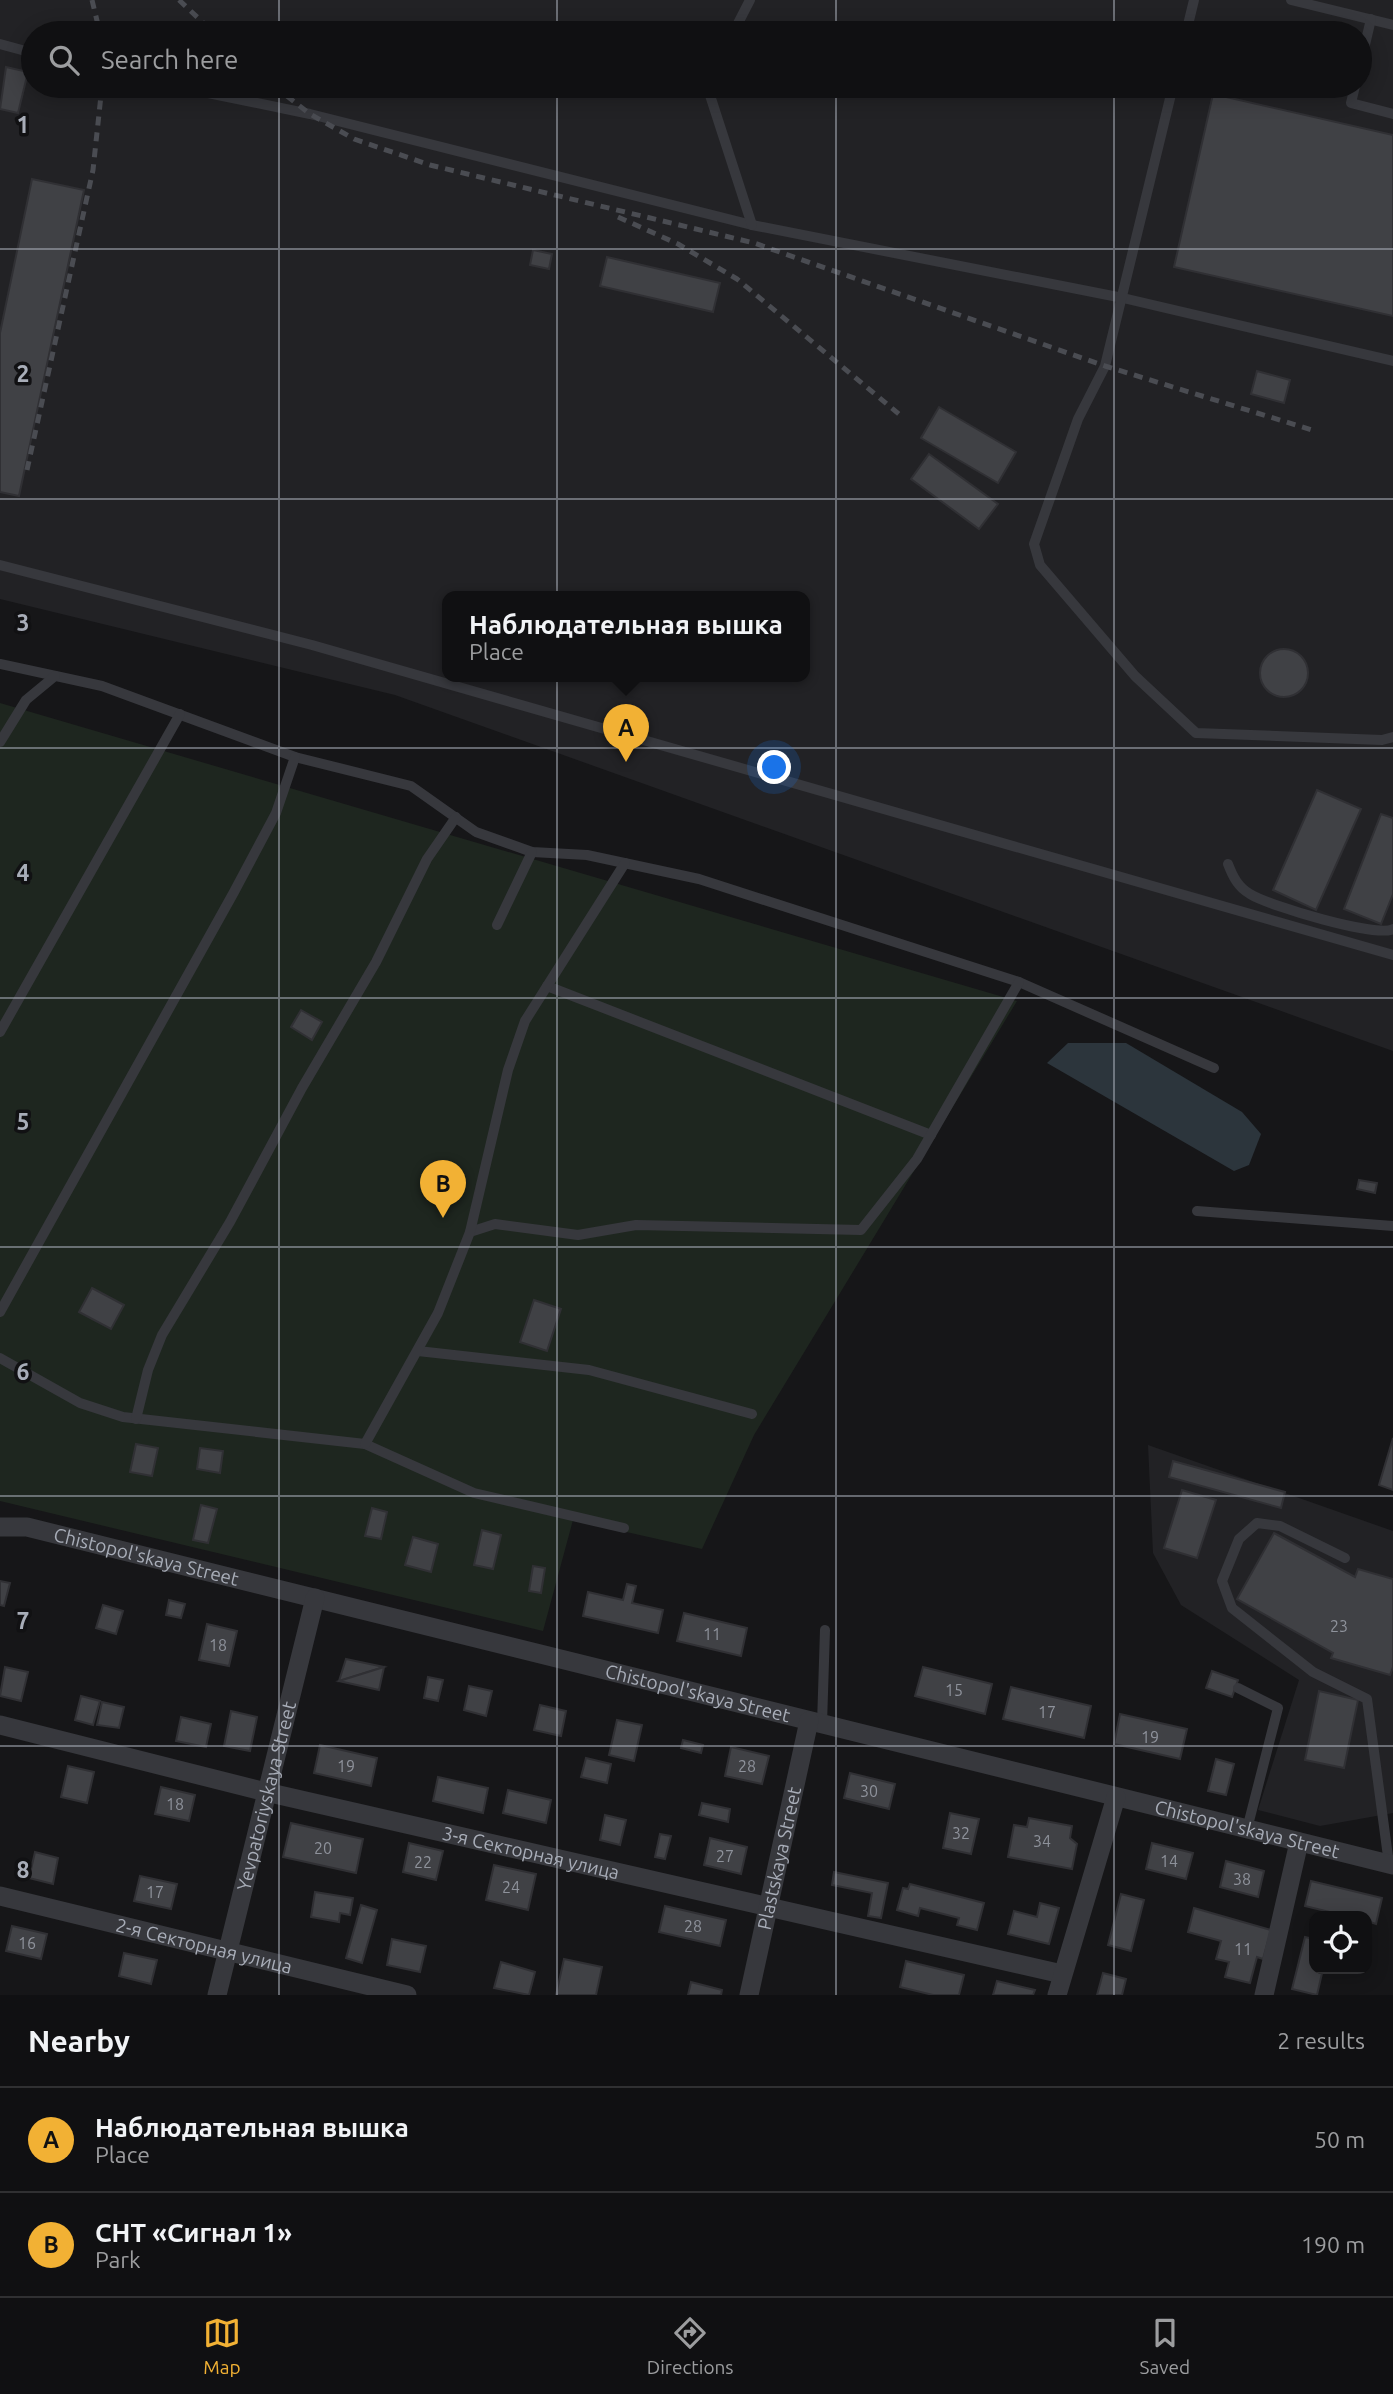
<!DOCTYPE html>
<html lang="en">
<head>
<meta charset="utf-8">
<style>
	body { margin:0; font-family:Ubuntu,sans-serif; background:#19191b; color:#f1f3f6 }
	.controls { position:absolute; right:21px; bottom:21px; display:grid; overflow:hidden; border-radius:14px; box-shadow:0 4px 18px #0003 }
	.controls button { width:63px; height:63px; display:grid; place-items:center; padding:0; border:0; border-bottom:2px solid #303032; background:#101012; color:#f1f3f6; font:35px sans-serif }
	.you { position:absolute; left:775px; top:768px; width:24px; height:24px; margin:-18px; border:5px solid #fff; border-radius:50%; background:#1a73e8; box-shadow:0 0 0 10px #1a73e833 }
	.badge { display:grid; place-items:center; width:46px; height:46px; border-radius:50%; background:#f2b134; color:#111; font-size:23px; font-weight:700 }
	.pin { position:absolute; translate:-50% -58px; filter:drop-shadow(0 2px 4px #0008) }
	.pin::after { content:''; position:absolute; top:37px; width:24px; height:21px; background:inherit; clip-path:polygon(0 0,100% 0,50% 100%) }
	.popup { position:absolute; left:442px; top:591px; width:368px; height:91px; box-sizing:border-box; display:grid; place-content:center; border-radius:14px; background:#101012; filter:drop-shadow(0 2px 5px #0005); font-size:23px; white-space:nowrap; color:#9c9d9f }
	.popup b { font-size:26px; color:#f1f3f6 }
	.popup::after { content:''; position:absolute; left:50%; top:100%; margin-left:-14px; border:14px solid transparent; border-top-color:#101012 }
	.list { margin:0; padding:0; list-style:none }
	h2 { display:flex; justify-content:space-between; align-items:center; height:91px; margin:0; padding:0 28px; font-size:30px }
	h2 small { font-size:23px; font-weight:400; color:#9c9d9f }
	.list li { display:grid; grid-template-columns:46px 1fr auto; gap:21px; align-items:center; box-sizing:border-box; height:105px; padding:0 28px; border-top:2px solid #303032 }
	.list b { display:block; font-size:26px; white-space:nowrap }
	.list p { margin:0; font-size:23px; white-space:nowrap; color:#9c9d9f }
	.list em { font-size:23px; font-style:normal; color:#9c9d9f }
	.icon { flex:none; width:38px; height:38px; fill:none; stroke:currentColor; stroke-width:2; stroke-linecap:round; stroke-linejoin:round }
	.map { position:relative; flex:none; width:1393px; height:1995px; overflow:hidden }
	.search { position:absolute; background:#101012; box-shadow:0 4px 18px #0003; left:21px; right:21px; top:21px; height:77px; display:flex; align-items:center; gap:18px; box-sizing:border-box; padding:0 24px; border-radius:38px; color:#9c9d9f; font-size:26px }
	.sheet { height:301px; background:#101012 }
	nav { display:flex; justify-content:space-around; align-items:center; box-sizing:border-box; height:98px; border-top:2px solid #303032; background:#101012; font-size:19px; color:#9c9d9f }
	nav a { display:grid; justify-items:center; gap:4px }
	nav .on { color:#f2b134 }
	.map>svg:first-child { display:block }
	.built { fill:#222225; fill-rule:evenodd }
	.green { fill:#1e261f }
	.water { fill:#2c353c }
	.building { fill:#404145; stroke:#303034; stroke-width:2 }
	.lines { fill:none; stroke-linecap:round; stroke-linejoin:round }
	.lane { stroke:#37383d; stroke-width:10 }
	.street { stroke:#37383d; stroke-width:19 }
	.rail { stroke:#4a4c52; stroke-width:5; stroke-dasharray:9 7; stroke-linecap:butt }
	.grid { fill:none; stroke:#a8adb8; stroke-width:2; stroke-opacity:0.55 }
	.labels { text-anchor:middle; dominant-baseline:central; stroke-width:7; stroke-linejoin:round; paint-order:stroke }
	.number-label { font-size:16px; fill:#8e929b }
	.street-label { font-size:19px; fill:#a8adb8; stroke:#111113 }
	.grid-label { font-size:23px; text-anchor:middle; font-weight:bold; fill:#a8adb8; stroke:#111113; stroke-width:7; stroke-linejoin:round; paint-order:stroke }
</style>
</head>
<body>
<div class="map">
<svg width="1393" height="1995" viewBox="0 0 1393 1995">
	<rect width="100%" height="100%" fill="#161618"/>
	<g class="built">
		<path d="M0,0H1393V1051L395,695L0,599ZM33,33H1360V86H33ZM448,596H804V676H448Z"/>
		<polygon points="1148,1445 1393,1531 1393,1813 1320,1826 1258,1810 1299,1680 1181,1605 1153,1553"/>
	</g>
	<polygon class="green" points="0,703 1017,1001 754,1435 702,1549 573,1520 543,1631 0,1501"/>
	<polygon class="water" points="1068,1043 1126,1043 1242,1112 1261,1134 1249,1165 1234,1171 1047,1063"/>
	<g class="building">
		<polygon points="6,67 28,72 18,113 0,109"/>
		<polygon points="1213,94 1393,135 1393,316 1174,267"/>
		<polygon points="32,179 84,190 19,496 0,492 0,333"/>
		<polygon points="533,250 552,254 549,269 530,265"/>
		<polygon points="607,257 720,283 713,312 600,286"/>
		<polygon points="1257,371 1290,380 1284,403 1251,394"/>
		<polygon points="939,407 1016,452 998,483 921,438"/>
		<polygon points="929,454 998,504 979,529 911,479"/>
		<circle cx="1284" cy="673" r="24"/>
		<polygon points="1317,790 1361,809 1316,910 1273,890"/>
		<polygon points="1381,814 1393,818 1393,894 1381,924 1344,909"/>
		<polygon points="301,1010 322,1022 312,1040 291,1027"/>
		<polygon points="1359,1180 1377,1183 1375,1193 1357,1189"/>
		<polygon points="92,1288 124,1305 111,1329 79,1312"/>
		<polygon points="534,1300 561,1309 547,1351 520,1342"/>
		<polygon points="1393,1438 1393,1490 1379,1485"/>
		<polygon points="136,1444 158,1448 152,1476 130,1472"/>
		<polygon points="200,1448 223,1451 220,1473 197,1469"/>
		<polygon points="1173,1461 1285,1492 1281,1508 1169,1477"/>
		<polygon points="1182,1490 1216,1500 1197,1558 1164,1548"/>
		<polygon points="201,1505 217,1509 208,1543 193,1540"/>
		<polygon points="372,1508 387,1512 381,1539 365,1536"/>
		<polygon points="482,1530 501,1535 493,1569 474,1565"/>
		<polygon points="1274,1533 1355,1577 1358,1569 1393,1579 1393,1667 1390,1675 1331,1658 1333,1653 1237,1599"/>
		<polygon points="413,1537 438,1544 431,1572 405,1565"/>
		<polygon points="533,1566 545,1568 541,1593 529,1591"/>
		<polygon points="0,1581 10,1583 4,1606 0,1605"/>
		<polygon points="627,1584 636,1586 632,1603 663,1610 658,1633 583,1616 588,1592 623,1600"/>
		<polygon points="169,1600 185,1604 181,1618 166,1615"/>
		<polygon points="103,1605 123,1611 116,1634 96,1628"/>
		<polygon points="684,1613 747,1628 741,1656 677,1641"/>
		<polygon points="207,1624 237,1631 229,1666 199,1660"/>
		<polygon points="346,1659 384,1667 339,1681"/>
		<polygon points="5,1667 28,1672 21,1701 0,1696"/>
		<polygon points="384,1667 379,1690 339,1681"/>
		<polygon points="923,1667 992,1684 985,1714 915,1696"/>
		<polygon points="1212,1671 1238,1680 1232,1697 1206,1688"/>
		<polygon points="428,1677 443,1680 438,1701 424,1698"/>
		<polygon points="469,1686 492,1691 486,1716 464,1710"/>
		<polygon points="1011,1687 1091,1706 1084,1738 1003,1719"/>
		<polygon points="1319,1691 1358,1700 1344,1768 1305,1760"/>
		<polygon points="81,1696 100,1701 93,1725 75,1720"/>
		<polygon points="102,1702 124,1707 119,1728 97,1725"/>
		<polygon points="540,1705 566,1711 561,1736 534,1730"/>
		<polygon points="231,1711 257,1717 250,1751 224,1746"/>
		<polygon points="1120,1714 1187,1729 1180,1759 1114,1744"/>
		<polygon points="181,1717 211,1724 206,1747 176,1741"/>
		<polygon points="617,1720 642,1725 634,1761 609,1755"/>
		<polygon points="683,1740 703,1745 701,1753 681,1748"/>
		<polygon points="320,1745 377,1758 371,1786 314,1773"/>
		<polygon points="731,1747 769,1756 762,1784 725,1776"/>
		<polygon points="586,1758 611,1764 607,1783 581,1777"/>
		<polygon points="1216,1759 1234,1764 1226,1795 1208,1791"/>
		<polygon points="68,1766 94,1772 87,1803 61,1797"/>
		<polygon points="850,1773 895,1784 889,1809 844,1798"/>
		<polygon points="438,1777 488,1788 483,1813 433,1801"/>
		<polygon points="161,1787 195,1795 189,1821 155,1814"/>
		<polygon points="508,1790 551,1800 546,1823 503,1813"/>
		<polygon points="702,1803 730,1809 728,1822 699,1815"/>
		<polygon points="950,1813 979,1819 971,1854 943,1848"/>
		<polygon points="605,1815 626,1820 620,1845 600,1840"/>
		<polygon points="1029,1818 1072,1826 1070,1838 1077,1844 1072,1869 1008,1857 1014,1825 1027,1827"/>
		<polygon points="291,1823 363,1839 356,1873 283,1857"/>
		<polygon points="660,1834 671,1836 665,1859 655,1857"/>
		<polygon points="710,1838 747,1847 741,1874 704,1865"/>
		<polygon points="409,1843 443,1851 436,1880 403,1872"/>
		<polygon points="1152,1843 1193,1853 1186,1879 1146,1869"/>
		<polygon points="35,1852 58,1858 53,1884 29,1878"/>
		<polygon points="1226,1861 1264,1871 1258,1897 1220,1887"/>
		<polygon points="494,1865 536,1874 528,1910 486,1900"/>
		<polygon points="834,1872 888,1883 881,1918 868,1916 872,1893 832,1885"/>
		<polygon points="140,1876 177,1884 171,1909 134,1901"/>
		<polygon points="1311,1881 1382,1898 1376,1924 1367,1921 1367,1916 1346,1916 1305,1906"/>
		<polygon points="910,1884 984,1903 977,1930 957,1925 959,1918 920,1908 918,1916 897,1910 903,1888 908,1889"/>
		<polygon points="315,1892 353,1898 350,1915 340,1913 339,1922 311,1917"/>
		<polygon points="1121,1894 1144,1900 1131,1951 1108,1945"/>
		<polygon points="1040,1903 1059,1908 1049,1944 1008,1934 1014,1911 1037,1917"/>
		<polygon points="361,1905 377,1910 362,1963 346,1958"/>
		<polygon points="665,1906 726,1920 720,1946 659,1932"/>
		<polygon points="1194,1908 1271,1930 1263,1959 1257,1957 1250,1983 1225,1977 1229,1962 1216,1959 1221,1941 1188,1932"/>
		<polygon points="12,1926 47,1934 41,1959 6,1951"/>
		<polygon points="1305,1937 1314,1939 1314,1969 1323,1969 1317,1995 1292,1989"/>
		<polygon points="392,1939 426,1946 420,1972 387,1965"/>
		<polygon points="124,1953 157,1960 151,1984 119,1976"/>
		<polygon points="564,1959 602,1967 596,1995 556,1995"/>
		<polygon points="906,1961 964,1975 959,1995 933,1995 900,1987"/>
		<polygon points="501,1962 535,1972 529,1995 494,1988"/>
		<polygon points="1103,1973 1126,1979 1122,1995 1097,1995"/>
		<polygon points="997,1981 1035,1990 1033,1995 993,1995"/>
		<polygon points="691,1982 722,1990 721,1995 688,1995"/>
	</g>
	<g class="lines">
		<g class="lane">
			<polyline points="1291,0 1393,25"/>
			<polyline points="733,33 750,0"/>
			<polyline points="1186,33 1194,0"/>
			<polyline points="0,44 33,53"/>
			<polyline points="1360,66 1371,19"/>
			<polyline points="174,86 310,114 752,225 1123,298 1393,361"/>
			<polyline points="707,86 752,225"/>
			<polyline points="1173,86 1105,366 1078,419 1034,544 1040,565 1135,676 1196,733 1382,740 1393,737"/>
			<polyline points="1355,86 1351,103 1393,114"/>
			<polyline points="0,565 312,645 1393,955"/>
			<polyline points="0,664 102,686 295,757 411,786 476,832 532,852 587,855 699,879 1019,982 1214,1068"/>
			<polyline points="0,742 26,700 55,676"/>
			<path d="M1228,864C1233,877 1238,887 1250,894C1269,906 1377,938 1393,929"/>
			<polyline points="497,925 532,852"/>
			<polyline points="547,986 931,1135"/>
			<polyline points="0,1032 180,714"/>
			<polyline points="1197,1211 1393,1226"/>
			<polyline points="470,1232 495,1224 578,1235 636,1225 861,1230 917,1159 1019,982"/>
			<polyline points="0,1312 234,892 276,813 295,757"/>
			<polyline points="418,1351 589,1370 752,1414"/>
			<polyline points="0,1358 80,1403 123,1417 365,1444 474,1493 624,1528"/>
			<polyline points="136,1419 148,1370 162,1335 230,1222 302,1088 376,962 427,859 456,817"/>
			<polyline points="365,1444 438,1313 470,1232 508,1070 525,1021 625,863"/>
			<polyline points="1345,1558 1280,1526 1257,1523 1239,1539 1222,1581 1232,1608 1313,1672 1367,1699 1389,1864"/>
			<polyline points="1238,1688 1278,1708 1247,1829"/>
			<polyline points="822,1724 825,1630"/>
		</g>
		<g class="street">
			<path id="s1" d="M0,1527H27L1393,1865"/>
			<path id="s2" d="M0,1725L266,1792L1062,1974"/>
			<path id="s3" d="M0,1896L407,1995"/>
			<path id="s4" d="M217,1995L315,1598"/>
			<path id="s5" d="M749,1995L809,1721"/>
			<polyline points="1057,1995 1116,1797"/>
			<polyline points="1264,1995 1299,1842"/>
		</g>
		<g class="rail">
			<polyline points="92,0 100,33"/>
			<polyline points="179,0 214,33"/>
			<polyline points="274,86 310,114 354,139 430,165 754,243 1105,366 1312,430"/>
			<polyline points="618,217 678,244 737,279 900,415"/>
			<polyline points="27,470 93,170 102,86"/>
		</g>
	</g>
	<path class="grid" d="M279,0V33M557,0V33M836,0V33M1114,0V33M279,86V1995M557,86V1995M836,86V1995M1114,86V1995M0,249H1393M0,499H1393M0,748H1393M0,998H1393M0,1247H1393M0,1496H1393M0,1746H1393"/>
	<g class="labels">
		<g class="number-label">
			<text x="1339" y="1626">23</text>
			<text x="712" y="1634">11</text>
			<text x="218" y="1645">18</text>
			<text x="954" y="1690">15</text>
			<text x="1047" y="1712">17</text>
			<text x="1150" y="1737">19</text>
			<text x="346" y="1766">19</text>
			<text x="747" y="1766">28</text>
			<text x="869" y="1791">30</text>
			<text x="175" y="1804">18</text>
			<text x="961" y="1833">32</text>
			<text x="1042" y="1841">34</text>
			<text x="323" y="1848">20</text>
			<text x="725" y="1856">27</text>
			<text x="1169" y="1861">14</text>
			<text x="423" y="1862">22</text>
			<text x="1242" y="1879">38</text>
			<text x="511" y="1887">24</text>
			<text x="155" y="1892">17</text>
			<text x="693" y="1926">28</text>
			<text x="27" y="1943">16</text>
			<text x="1243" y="1949">11</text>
		</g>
		<g class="street-label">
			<text stroke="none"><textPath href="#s1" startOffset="150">Chistopol'skaya Street</textPath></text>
			<text stroke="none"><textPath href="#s1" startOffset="718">Chistopol'skaya Street</textPath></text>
			<text stroke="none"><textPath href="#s4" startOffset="205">Yevpatoriyskaya Street</textPath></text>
			<text stroke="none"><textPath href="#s1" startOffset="1284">Chistopol'skaya Street</textPath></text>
			<text stroke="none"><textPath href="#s2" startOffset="546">3-я Секторная улица</textPath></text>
			<text stroke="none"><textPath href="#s5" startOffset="140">Plastskaya Street</textPath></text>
			<text stroke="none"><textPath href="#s3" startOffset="210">2-я Секторная улица</textPath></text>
		</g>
	</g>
	<g class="grid-label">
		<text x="23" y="133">1</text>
		<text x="23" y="382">2</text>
		<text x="23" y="631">3</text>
		<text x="23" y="881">4</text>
		<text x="23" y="1130">5</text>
		<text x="23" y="1380">6</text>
		<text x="23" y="1629">7</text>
		<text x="23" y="1878">8</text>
	</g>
</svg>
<div class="controls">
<button><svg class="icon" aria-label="locate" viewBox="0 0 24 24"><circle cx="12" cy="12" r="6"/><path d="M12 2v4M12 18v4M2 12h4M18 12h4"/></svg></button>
</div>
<div class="you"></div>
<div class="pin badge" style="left:626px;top:762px">A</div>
<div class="popup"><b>Наблюдательная вышка</b>Place</div>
<div class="pin badge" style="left:443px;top:1218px">B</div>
<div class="search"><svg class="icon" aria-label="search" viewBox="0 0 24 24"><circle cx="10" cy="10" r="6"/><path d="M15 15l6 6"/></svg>Search here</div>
</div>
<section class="sheet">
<h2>Nearby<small>2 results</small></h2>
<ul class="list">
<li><span class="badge">A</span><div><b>Наблюдательная вышка</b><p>Place</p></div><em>50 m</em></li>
<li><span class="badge">B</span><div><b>СНТ «Сигнал 1»</b><p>Park</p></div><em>190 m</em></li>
</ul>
</section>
<nav>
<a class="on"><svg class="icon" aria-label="map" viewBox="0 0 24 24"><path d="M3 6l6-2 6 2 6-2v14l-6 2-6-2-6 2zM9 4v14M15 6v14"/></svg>Map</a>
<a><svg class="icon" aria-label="directions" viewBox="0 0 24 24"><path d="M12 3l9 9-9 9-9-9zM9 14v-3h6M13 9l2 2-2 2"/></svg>Directions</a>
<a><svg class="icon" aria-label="saved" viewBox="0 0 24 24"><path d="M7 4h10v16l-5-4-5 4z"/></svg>Saved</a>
</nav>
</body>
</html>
